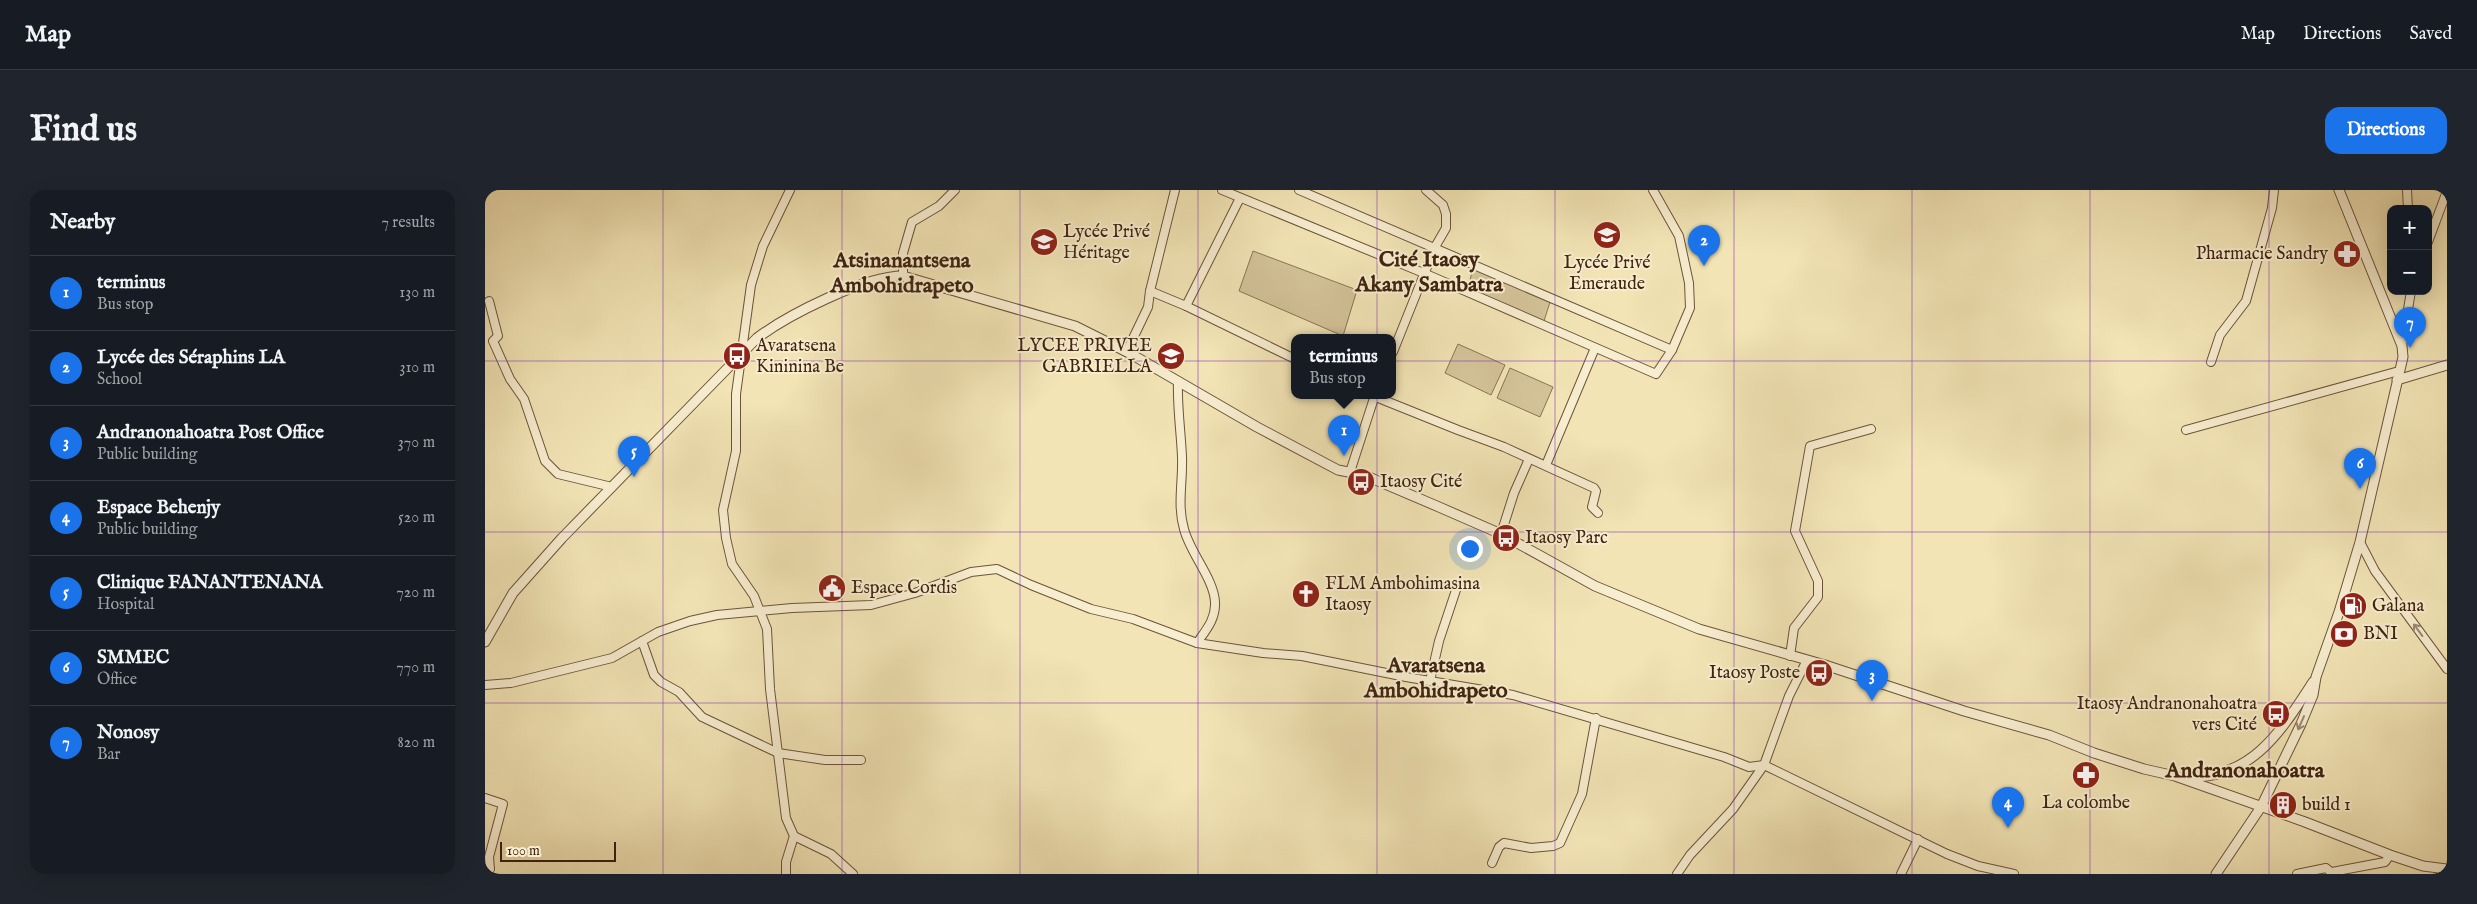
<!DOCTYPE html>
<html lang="en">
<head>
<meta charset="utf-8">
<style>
	body { margin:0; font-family:"IM FELL English",serif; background:#20242c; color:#f1f3f6 }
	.controls { position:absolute; right:15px; top:15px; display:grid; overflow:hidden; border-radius:10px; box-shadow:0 5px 20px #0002 }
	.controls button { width:45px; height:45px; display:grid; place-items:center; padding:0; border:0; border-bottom:1px solid #363941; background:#171b24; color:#f1f3f6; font:25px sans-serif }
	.scale { position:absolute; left:15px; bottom:12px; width:116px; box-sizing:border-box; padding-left:5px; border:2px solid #402410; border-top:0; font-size:14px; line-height:18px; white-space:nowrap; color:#402410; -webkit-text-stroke:4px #f7edcf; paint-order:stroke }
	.you { position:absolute; left:984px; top:358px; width:18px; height:18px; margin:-12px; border:4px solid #fff; border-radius:50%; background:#1a73e8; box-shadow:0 0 0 8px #1a73e833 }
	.badge { display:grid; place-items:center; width:32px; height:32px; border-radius:50%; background:#1a73e8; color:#fff; font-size:16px; font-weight:700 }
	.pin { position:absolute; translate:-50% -41px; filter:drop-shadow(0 1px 2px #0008) }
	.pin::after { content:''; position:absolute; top:26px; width:18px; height:15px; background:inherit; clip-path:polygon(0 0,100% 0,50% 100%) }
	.popup { position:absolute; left:806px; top:144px; width:105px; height:65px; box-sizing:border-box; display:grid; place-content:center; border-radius:10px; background:#171b24; filter:drop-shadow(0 1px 4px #0005); font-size:16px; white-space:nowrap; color:#9ea1a6 }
	.popup b { font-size:19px; color:#f1f3f6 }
	.popup::after { content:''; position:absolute; left:50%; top:100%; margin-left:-10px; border:10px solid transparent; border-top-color:#171b24 }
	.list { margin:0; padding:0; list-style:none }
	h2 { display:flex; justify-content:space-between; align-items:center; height:65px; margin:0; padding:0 20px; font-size:21px }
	h2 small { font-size:16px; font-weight:400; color:#9ea1a6 }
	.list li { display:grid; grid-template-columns:32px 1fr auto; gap:15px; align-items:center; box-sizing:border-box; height:75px; padding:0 20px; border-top:1px solid #363941 }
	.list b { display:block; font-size:19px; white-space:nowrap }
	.list p { margin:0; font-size:16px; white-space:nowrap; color:#9ea1a6 }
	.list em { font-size:16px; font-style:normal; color:#9ea1a6 }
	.map { position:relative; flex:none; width:1962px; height:684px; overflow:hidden; border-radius:15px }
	header { display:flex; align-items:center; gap:30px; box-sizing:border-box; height:70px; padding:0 25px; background:#171b24; border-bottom:1px solid #363941 }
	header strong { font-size:24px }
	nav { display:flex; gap:28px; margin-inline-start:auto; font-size:18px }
	.intro { display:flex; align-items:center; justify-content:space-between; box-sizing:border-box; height:120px; padding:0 30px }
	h1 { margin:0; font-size:35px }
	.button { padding:12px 22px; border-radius:15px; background:#1a73e8; color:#fff; font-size:18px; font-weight:700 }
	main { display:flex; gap:30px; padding:0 30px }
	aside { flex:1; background:#171b24; border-radius:15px; box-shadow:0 5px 20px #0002 }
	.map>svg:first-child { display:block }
	.green { fill:#d4c399; stroke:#8a7454 }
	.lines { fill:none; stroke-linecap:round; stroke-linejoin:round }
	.minor-casing { stroke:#6c5439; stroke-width:10 }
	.tertiary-casing { stroke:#6c5439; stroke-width:11 }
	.minor { stroke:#f7edcf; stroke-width:8 }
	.tertiary { stroke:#f7edcf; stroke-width:9 }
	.oneway { stroke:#9c8870 }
	.grid { fill:none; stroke:#7b2cbf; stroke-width:1; stroke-opacity:0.55 }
	.labels { text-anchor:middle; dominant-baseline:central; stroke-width:4; stroke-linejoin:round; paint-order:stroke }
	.poi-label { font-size:18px; fill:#402410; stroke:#f7edcf; text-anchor:start }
	.district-label { font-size:22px; font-weight:bold; fill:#402410; stroke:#f7edcf }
</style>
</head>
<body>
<header>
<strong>Map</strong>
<nav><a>Map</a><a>Directions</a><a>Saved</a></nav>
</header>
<div class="intro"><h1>Find us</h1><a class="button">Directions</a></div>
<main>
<aside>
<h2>Nearby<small>7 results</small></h2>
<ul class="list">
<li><span class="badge">1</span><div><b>terminus</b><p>Bus stop</p></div><em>130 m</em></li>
<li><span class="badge">2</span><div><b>Lycée des Séraphins LA</b><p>School</p></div><em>310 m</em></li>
<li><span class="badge">3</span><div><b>Andranonahoatra Post Office</b><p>Public building</p></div><em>370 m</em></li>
<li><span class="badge">4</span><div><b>Espace Behenjy</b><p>Public building</p></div><em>520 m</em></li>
<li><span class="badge">5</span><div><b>Clinique FANANTENANA</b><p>Hospital</p></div><em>720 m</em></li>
<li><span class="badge">6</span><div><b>SMMEC</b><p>Office</p></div><em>770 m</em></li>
<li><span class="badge">7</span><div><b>Nonosy</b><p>Bar</p></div><em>820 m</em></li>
</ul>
</aside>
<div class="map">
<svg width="1962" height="684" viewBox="0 0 1962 684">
	<rect width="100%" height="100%" fill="#f2e4b5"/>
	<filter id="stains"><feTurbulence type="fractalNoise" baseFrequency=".004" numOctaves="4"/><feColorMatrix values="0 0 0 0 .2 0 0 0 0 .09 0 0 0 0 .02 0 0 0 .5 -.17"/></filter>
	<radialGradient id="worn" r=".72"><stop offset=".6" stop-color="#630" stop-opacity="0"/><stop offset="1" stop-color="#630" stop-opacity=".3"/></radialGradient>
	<g class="green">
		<polygon points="768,61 872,100 858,146 754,101"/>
		<polygon points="988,76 1066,109 1059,131 983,101"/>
		<polygon points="973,154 1020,175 1006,205 960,183"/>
		<polygon points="1025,178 1068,197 1055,227 1012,208"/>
	</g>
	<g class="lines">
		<defs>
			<g id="minor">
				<polyline points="305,0 278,56 266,95 251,204 251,261 238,320 241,348 247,374 269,406 282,439 285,499 301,628 309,646 346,664 368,684"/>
				<polyline points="737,0 941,84 1171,184 1187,160 1205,118 1204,93 1194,46 1168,0"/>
				<polyline points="814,0 1187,160"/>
				<polyline points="1922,0 1923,19"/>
				<polyline points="1943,52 1962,1"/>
				<polyline points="418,86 418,63 427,32 454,16 470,0"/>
				<polyline points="665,101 701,116 810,169"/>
				<polyline points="4,111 13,146 8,151 25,189 39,209 60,271 73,284 127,297"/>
				<polyline points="701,116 755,8"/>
				<polyline points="1917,156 1926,101"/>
				<polyline points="642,161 663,117 665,101 690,0"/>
				<polyline points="908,162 950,57 961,38 961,24 958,15 941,0"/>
				<polyline points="1726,172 1735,145 1761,111 1787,18 1789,0"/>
				<path d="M693,191C692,217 696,242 697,267C698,292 692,315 699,339C705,363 729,389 730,412C731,429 721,440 712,453"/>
				<polyline points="886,205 973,240 1019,257 1109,298 1111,301 1107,317 1113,323"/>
				<polyline points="1701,240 1914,181"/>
				<polyline points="1061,275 1110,158"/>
				<polyline points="865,282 890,205"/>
				<polyline points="1016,344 1029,303 1044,269"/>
				<polyline points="1875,352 1890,381 1962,479"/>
				<polyline points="157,451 169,485 176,492 194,502 217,527 293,563 340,570 376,570"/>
				<polyline points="1305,466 1309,438 1333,407 1333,391 1310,341 1325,256 1386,239"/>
				<polyline points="945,491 954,451 972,397"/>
				<polyline points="0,495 26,493 127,468 173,442 205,431 232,425 307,418 386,415 430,403 486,382 512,379 546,395 606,419 648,429 712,453 778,463 817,466 921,487 1028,505 1239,567 1264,577 1279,575 1462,664 1493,676 1529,684"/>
				<polyline points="0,608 18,614 4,667 5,679"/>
				<polyline points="1007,673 1014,657 1019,653 1046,658 1068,656 1075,653 1097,604 1111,528"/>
				<polyline points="1847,682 1900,672 1905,665"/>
				<polyline points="301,684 301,672 309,646"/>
				<polyline points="1192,684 1205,665 1248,619 1279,575 1304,506 1322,470"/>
				<polyline points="1416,684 1433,649"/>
				<polyline points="1812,684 1841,678 1848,684"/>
			</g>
			<g id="tertiary">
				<polyline points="1912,190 1962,175"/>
				<path d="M0,452L28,403L77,348L272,148C303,125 379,86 418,86L590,136L646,164L772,237L853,280L879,285L954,317L1016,344L1110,396L1214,439L1340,475L1479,521L1564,545L1609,563L1659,579L1690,586L1820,632L1905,665L1938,676L1962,679"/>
				<path d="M1700,587C1767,590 1796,541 1828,492"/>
				<polyline points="1731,684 1776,617 1816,534 1828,505 1831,487 1854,422 1875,352 1918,167 1917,156 1854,0"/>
			</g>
		</defs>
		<use href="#minor" class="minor-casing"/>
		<use href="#tertiary" class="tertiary-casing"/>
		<use href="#minor" class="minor"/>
		<use href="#tertiary" class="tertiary"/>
	</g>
	<defs><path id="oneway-shaft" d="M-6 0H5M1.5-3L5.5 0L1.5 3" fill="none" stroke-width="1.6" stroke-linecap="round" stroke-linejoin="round" transform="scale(1.25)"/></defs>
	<g class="oneway">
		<use href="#oneway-shaft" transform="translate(1933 440) rotate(-126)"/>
		<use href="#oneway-shaft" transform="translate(1816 533) rotate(114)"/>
	</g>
	<path class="grid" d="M178,0V684M357,0V684M535,0V684M713,0V684M892,0V684M1070,0V684M1249,0V684M1427,0V684M1605,0V684M1784,0V684M0,171H1962M0,342H1962M0,513H1962"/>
	<defs>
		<symbol id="school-disc" viewBox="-11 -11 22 22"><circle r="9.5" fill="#8f2418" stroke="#f7edcf"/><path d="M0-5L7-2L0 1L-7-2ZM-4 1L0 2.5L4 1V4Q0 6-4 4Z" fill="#fff"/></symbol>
		<symbol id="pharmacy-disc" viewBox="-11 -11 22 22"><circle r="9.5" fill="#8f2418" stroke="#f7edcf"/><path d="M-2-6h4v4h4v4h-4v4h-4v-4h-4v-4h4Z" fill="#fff"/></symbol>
		<symbol id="bus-disc" viewBox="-11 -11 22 22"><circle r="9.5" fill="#8f2418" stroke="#f7edcf"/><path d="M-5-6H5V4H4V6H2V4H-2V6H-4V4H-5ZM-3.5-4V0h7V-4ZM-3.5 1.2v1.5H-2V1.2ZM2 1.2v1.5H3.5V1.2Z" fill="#fff"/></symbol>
		<symbol id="civic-disc" viewBox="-11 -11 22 22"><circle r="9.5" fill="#8f2418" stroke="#f7edcf"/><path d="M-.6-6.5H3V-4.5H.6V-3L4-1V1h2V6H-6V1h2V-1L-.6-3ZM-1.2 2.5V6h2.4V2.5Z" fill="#fff"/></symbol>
		<symbol id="church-disc" viewBox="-11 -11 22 22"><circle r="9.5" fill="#8f2418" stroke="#f7edcf"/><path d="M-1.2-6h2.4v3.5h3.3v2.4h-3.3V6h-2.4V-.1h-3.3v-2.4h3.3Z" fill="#fff"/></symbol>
		<symbol id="fuel-disc" viewBox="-11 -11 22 22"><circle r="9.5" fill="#8f2418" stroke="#f7edcf"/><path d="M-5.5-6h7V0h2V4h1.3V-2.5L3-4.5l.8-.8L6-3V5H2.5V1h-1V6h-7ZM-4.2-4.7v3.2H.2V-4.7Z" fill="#fff"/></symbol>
		<symbol id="bank-disc" viewBox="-11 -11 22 22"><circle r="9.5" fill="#8f2418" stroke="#f7edcf"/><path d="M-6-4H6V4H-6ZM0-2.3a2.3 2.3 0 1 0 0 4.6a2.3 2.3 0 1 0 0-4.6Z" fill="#fff"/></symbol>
		<symbol id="building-disc" viewBox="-11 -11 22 22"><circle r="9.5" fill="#8f2418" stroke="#f7edcf"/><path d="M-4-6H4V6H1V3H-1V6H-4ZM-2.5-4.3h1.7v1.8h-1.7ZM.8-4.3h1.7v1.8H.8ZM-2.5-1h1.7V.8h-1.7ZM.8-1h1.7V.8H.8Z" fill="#fff"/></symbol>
	</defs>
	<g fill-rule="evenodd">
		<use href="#school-disc" x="1106" y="29" width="32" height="32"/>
		<use href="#school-disc" x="543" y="36" width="32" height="32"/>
		<use href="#pharmacy-disc" x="1846" y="48" width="32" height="32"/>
		<use href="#bus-disc" x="236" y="150" width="32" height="32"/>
		<use href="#school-disc" x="670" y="150" width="32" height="32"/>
		<use href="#bus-disc" x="860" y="276" width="32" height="32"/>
		<use href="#bus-disc" x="1005" y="332" width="32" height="32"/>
		<use href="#civic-disc" x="331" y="382" width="32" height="32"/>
		<use href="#church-disc" x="805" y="388" width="32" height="32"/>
		<use href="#fuel-disc" x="1852" y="400" width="32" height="32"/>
		<use href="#bank-disc" x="1843" y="428" width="32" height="32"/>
		<use href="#bus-disc" x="1318" y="467" width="32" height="32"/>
		<use href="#bus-disc" x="1775" y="508" width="32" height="32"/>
		<use href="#pharmacy-disc" x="1585" y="569" width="32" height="32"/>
		<use href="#building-disc" x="1782" y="599" width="32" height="32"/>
	</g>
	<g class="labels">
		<g class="poi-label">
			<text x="578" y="42">Lycée Privé<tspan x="578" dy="21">Héritage</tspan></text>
			<text x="1843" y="64" text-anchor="end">Pharmacie Sandry</text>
			<text x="1122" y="73" text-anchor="middle">Lycée Privé<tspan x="1122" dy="21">Emeraude</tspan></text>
			<text x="271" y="156">Avaratsena<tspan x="271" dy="21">Kininina Be</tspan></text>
			<text x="667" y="156" text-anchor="end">LYCEE PRIVEE<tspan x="667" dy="21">GABRIELLA</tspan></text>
			<text x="895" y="292">Itaosy Cité</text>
			<text x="1040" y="348">Itaosy Parc</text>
			<text x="840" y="394">FLM Ambohimasina<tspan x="840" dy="21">Itaosy</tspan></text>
			<text x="366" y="398">Espace Cordis</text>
			<text x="1887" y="416">Galana</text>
			<text x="1878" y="444">BNI</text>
			<text x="1315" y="483" text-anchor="end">Itaosy Poste</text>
			<text x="1772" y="514" text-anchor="end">Itaosy Andranonahoatra<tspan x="1772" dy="21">vers Cité</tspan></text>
			<text x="1601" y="613" text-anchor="middle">La colombe</text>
			<text x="1817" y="615">build 1</text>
		</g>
		<g class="district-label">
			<text x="944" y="70">Cité Itaosy<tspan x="944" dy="25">Akany Sambatra</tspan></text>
			<text x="417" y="71">Atsinanantsena<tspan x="417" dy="25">Ambohidrapeto</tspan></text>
			<text x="951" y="476">Avaratsena<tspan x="951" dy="25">Ambohidrapeto</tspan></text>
			<text x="1760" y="581">Andranonahoatra</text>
		</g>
	</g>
	<rect width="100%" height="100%" filter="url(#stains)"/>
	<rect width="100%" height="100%" fill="url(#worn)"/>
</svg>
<div class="controls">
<button>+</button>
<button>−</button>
</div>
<div class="scale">100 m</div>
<div class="you"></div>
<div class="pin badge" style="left:859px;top:266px">1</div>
<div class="popup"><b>terminus</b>Bus stop</div>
<div class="pin badge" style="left:1219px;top:76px">2</div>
<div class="pin badge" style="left:1387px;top:511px">3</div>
<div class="pin badge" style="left:1523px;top:638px">4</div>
<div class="pin badge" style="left:149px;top:287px">5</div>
<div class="pin badge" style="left:1875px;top:299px">6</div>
<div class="pin badge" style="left:1925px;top:158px">7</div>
</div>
</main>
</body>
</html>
